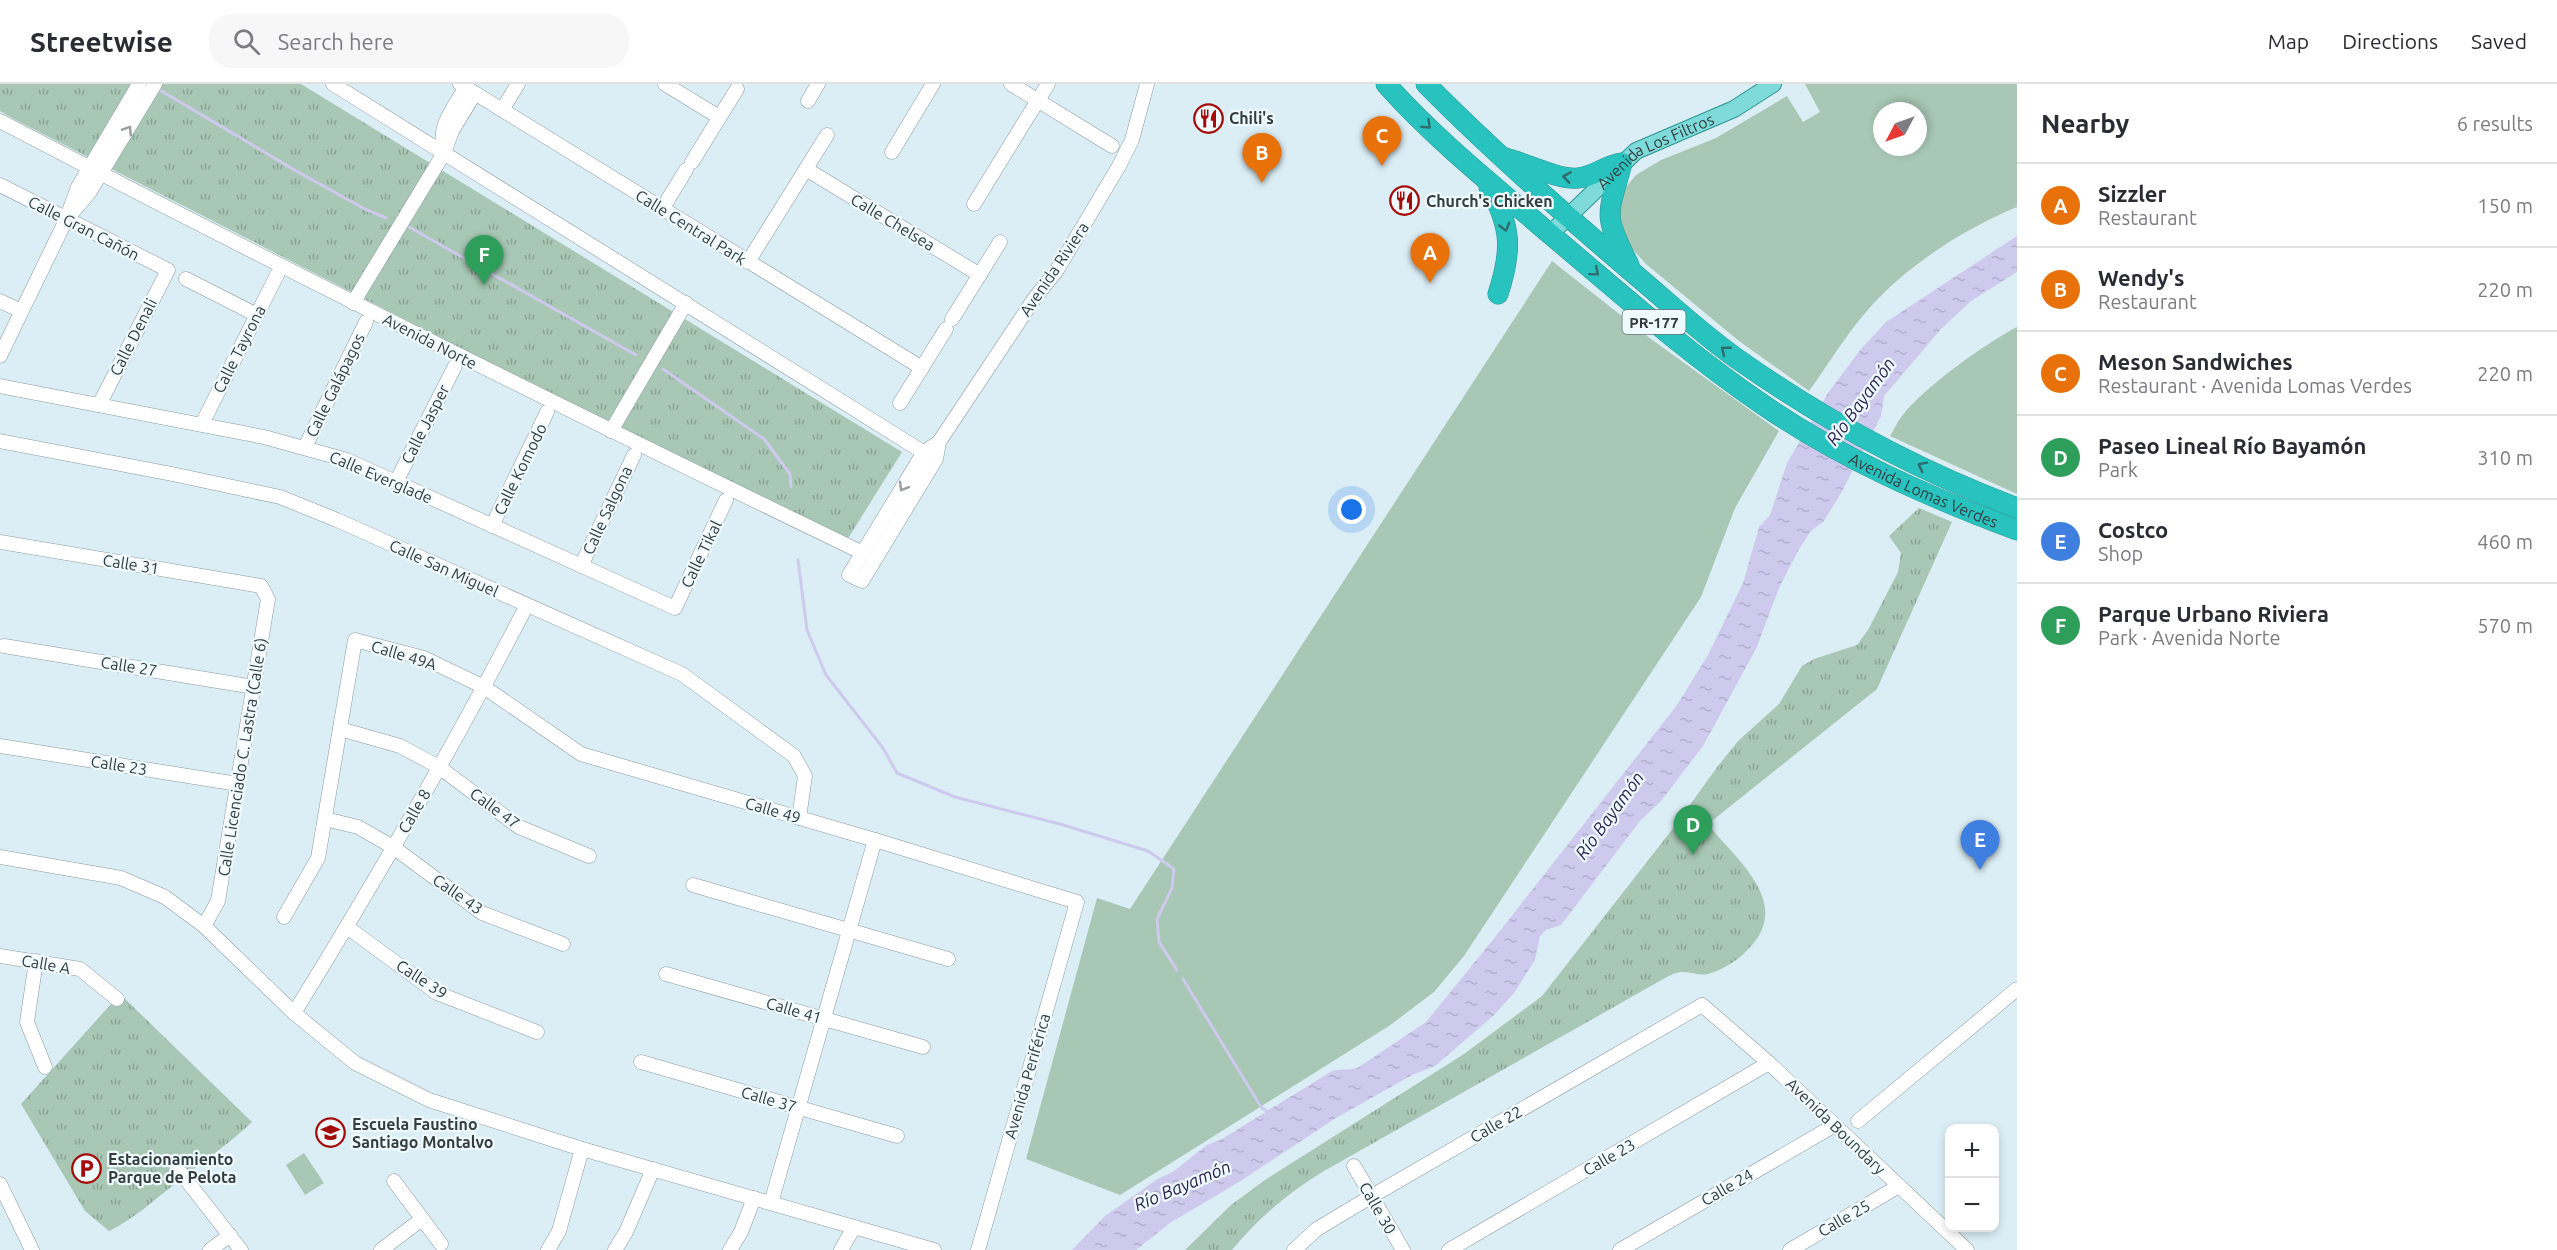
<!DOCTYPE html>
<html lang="en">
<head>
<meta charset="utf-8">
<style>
	body { margin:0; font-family:Ubuntu,sans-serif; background:#f7f7f7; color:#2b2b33 }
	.controls { position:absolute; right:18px; bottom:18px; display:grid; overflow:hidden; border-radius:12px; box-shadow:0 3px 9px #0003 }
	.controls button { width:54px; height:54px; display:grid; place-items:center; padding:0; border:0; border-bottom:2px solid #e1e1e2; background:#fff; color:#2b2b33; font:30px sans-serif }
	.compass { position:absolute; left:1873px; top:18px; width:54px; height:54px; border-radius:50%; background:#fff; box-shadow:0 3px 9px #0003; rotate:229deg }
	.you { position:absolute; left:1352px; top:426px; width:21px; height:21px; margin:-15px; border:4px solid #fff; border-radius:50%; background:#1a73e8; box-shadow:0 0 0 9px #1a73e833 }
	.badge { display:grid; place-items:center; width:39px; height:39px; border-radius:50%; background:#0f766e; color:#fff; font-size:20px; font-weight:700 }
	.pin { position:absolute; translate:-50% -50px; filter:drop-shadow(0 2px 3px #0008) }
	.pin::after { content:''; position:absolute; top:32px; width:21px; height:18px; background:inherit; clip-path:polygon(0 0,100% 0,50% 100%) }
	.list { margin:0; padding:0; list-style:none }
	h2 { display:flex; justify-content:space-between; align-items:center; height:78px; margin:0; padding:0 24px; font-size:26px }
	h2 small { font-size:20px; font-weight:400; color:#7c7c81 }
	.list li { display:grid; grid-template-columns:39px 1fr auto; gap:18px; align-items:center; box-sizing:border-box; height:84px; padding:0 24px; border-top:2px solid #e1e1e2 }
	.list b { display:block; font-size:22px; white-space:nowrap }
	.list p { margin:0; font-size:20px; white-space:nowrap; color:#7c7c81 }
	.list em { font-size:20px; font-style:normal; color:#7c7c81 }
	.icon { flex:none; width:33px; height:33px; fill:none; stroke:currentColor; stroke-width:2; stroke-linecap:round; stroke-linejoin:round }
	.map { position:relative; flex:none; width:2017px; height:1166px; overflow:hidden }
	header { display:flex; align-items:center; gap:36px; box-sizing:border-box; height:84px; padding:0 30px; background:#fff; border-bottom:2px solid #e1e1e2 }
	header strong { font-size:28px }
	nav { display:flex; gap:33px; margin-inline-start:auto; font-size:21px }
	.search { width:420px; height:54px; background:#f7f7f7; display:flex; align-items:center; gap:15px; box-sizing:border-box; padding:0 21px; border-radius:24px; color:#7c7c81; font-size:22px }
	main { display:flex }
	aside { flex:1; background:#fff }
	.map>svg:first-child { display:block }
	.grass { fill:#a8c7b5; fill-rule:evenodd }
	.park { fill:url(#park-tufts) }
	.water { fill:url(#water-ripples) }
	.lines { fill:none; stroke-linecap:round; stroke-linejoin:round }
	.stream { stroke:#cecaed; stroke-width:3 }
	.minor-casing { stroke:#89999f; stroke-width:15 }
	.major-casing { stroke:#2d9492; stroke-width:18 }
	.highway-casing { stroke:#2d9492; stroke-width:21 }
	.minor { stroke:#fff; stroke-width:14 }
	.major { stroke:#7edbd9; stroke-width:16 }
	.highway { stroke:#28c3bf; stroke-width:20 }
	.oneway { stroke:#306b6b }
	.oneway2 { stroke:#9a9e9e }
	.labels { text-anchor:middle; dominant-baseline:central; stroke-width:4.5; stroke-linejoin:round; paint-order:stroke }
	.shield { fill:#effafe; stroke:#6d7578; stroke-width:1.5 }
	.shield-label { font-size:15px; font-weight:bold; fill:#353c3e }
	.poi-label { font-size:16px; font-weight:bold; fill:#353c3e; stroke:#effafe; text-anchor:start }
	.street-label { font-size:16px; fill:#353c3e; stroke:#effafe }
	.water-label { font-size:18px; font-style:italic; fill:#2e2451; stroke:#effafe }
</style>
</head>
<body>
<header>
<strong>Streetwise</strong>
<div class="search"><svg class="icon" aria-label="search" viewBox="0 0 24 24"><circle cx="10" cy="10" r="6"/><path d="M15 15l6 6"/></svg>Search here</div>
<nav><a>Map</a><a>Directions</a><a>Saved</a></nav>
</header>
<main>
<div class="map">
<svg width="2017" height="1166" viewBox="0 0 2017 1166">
	<defs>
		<pattern id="park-tufts" width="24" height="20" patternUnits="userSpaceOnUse" patternTransform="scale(1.5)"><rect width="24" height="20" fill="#a8c7b5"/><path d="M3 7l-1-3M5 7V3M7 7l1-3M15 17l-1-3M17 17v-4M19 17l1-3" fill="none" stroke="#8aa395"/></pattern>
		<pattern id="water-ripples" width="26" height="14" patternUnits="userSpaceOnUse" patternTransform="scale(1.5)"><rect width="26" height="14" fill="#cecaed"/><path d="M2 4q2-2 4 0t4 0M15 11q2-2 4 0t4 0" fill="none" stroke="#b2aecc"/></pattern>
	</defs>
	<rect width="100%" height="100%" fill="#dceef5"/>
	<g class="grass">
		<path d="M1805,0H2017V123C1965,144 1903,184 1866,228C1845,252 1828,281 1809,307L1739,257L1646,180L1625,157L1618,129L1625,104L1636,91L1661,76L1716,54L1787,12L1803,38L1820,28ZM1882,27H1918V63H1882Z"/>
		<polygon points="1552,177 1651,255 1779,347 1735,424 1701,513 1464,872 1434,908 1389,942 1120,1111 1026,1075 1097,814 1130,825"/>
		<path d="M2017,243V410L1890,352C1894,346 1897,338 1902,332C1923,304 1986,259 2017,243Z"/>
		<polygon points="304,1069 324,1099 305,1111 286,1081"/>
	</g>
	<g class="park">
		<polygon points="0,0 301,0 902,368 847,456 675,374 14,35 0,27"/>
		<path d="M1919,424L1952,438L1877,605L1708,740C1734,774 1791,816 1752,861C1741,874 1727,884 1711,889C1701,893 1693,888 1683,888C1675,888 1665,894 1658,898L1324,1087C1289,1108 1258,1134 1232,1166H1185L1231,1121L1265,1096L1464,970L1542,912L1671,747L1718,682L1738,657L1779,620L1802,582L1814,575L1857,561L1868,546L1898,488L1901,469L1889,452Z"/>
		<path d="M120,910L252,1038C228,1061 202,1078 176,1099C154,1116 134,1135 109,1147L85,1127L21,1020Z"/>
	</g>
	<path class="water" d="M2017,152V188L1971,217L1941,245L1884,312L1881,332L1841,409L1824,437L1811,447L1798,467L1779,504L1756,565L1703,662L1661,717L1640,737L1561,841L1546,846L1540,852L1535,876L1514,909L1493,932L1435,982L1412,991L1336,1034L1239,1098L1170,1139L1136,1166H1072L1105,1132L1156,1096L1174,1087L1207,1061L1222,1055L1332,987C1342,984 1350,987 1359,983L1426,938L1500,847L1677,621L1708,571L1743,499L1759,443L1770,431L1787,379L1828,309L1861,265L1886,238Z"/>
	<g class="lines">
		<g class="stream">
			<polyline points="158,5 298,88 365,125 386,134"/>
			<polyline points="409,143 636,271"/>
			<polyline points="663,285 764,355 790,390 791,403"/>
			<polyline points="798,476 807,546 826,591 883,664 897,689 955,713 1060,740 1148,767 1174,785 1172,804 1157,835 1159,858 1177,886"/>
			<polyline points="1183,895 1261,1023 1269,1029"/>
		</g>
		<defs>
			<g id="minor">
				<polyline points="333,0 931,373"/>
				<polyline points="460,0 922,284"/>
				<polyline points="665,0 719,33"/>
				<polyline points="1011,0 1112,62"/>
				<polyline points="808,17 818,0"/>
				<polyline points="502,26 518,0"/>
				<path d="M0,37C285,186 573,329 863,469"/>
				<path d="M443,61C439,40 456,20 466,3"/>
				<polyline points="892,68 933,0"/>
				<polyline points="692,78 737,5"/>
				<polyline points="806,85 980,191"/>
				<polyline points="0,101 168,186 99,321"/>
				<polyline points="974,120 1048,0"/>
				<polyline points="662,125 686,86"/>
				<polyline points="72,129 89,109 155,0"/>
				<polyline points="748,178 827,51"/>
				<polyline points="186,195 257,231"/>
				<polyline points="0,217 21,227"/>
				<polyline points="353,219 444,69 452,47 475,9"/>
				<polyline points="952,235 1000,158"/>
				<polyline points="0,272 66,136 78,103 139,0"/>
				<polyline points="0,302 264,353 347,376 675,524 726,416"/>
				<polyline points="900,319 946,245"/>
				<polyline points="202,340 277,191"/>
				<polyline points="611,347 686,219"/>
				<polyline points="0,357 172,390 280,413 337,436 682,590 794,672 805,692 799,734"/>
				<polyline points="939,358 924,368 849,491 862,497 936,375 939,358 1034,215 1057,186 1119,82 1132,56 1147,0"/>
				<polyline points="305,363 366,238"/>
				<polyline points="396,398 455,282"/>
				<polyline points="492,442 547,328"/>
				<polyline points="0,458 261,502 268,515 218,817 204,842"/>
				<polyline points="581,482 634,371"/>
				<polyline points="4,562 254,603"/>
				<polyline points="340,645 400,662 439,683 519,743 589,772"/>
				<polyline points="0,662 238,700"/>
				<polyline points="325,735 358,743 393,763 482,829 563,860"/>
				<polyline points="0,773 121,794 165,813 204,842 294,929 355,979 429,1016 582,1065 934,1166"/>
				<polyline points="693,801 948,875"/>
				<polyline points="284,833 318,774 355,556 424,574 484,603 581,670 875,756 1077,818 978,1166"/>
				<polyline points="347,843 437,909 537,948"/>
				<polyline points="0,872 80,885 117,915"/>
				<polyline points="36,877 27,938 45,983"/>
				<polyline points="666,890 923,963"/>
				<path d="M294,929C376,796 455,660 527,521"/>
				<polyline points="641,978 897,1052"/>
				<polyline points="1858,1037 2017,905"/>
				<polyline points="1354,1082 1403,1166"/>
				<polyline points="177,1084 241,1166"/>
				<polyline points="394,1097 441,1160"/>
				<polyline points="0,1100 32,1166"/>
				<polyline points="771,1119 875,756"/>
				<polyline points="210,1166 230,1151"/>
				<polyline points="381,1166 422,1135"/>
				<polyline points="548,1166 559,1147 582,1065"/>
				<polyline points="615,1166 626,1148 653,1085"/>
				<polyline points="730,1166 741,1148 754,1114"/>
				<polyline points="841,1166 854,1143"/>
				<polyline points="1294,1166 1317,1145 1372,1112 1702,921 1769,979 1967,1166"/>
				<polyline points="1449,1166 1769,979"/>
				<polyline points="1620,1166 1835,1041"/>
				<polyline points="1790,1166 1899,1102"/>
			</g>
			<g id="major">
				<path id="s1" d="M1550,150L1636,67L1734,25L1773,0"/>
			</g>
			<g id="highway">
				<path id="s2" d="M1386,0C1435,55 1494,102 1550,150C1619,208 1687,269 1762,320C1840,374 1929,413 2017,446"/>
				<path d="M1426,0C1493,68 1565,131 1638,193C1670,220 1702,250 1736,274C1822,335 1919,387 2017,424"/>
				<path d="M1505,74C1526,79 1558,96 1578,94C1593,93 1606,81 1622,79C1608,132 1602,129 1629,181"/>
				<path d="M1489,103C1512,143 1512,167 1498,210"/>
			</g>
		</defs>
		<use href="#minor" class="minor-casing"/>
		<use href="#major" class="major-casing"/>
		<use href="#highway" class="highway-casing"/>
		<use href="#minor" class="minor"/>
		<use href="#major" class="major"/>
		<use href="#highway" class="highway"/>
	</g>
	<defs><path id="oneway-chevron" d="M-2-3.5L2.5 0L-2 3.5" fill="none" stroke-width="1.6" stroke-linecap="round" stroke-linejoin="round" transform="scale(1.5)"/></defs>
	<g class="oneway">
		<use href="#oneway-chevron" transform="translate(1427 41) rotate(44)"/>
		<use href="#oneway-chevron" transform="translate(1567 93) rotate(-171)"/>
		<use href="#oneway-chevron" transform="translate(1505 143) rotate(75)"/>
		<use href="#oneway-chevron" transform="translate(1595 188) rotate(40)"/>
		<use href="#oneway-chevron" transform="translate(1725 266) rotate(-141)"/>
		<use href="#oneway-chevron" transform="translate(1922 382) rotate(-153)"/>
	</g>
	<g class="oneway2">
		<use href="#oneway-chevron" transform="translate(128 46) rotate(-57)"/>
		<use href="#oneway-chevron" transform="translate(903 403) rotate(121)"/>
	</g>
	<defs>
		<symbol id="restaurant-ring" viewBox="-11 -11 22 22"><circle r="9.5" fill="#effafe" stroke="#a30c08" stroke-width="1.5"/><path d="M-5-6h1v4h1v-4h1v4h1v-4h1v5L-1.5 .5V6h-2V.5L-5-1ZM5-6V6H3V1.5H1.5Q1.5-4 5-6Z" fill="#a30c08"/></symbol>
		<symbol id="school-ring" viewBox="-11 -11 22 22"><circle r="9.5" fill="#effafe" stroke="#a30c08" stroke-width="1.5"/><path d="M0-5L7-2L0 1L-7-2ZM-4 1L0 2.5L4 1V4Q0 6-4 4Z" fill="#a30c08"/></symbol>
		<symbol id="parking-ring" viewBox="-11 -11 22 22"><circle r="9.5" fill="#effafe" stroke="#a30c08" stroke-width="1.5"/><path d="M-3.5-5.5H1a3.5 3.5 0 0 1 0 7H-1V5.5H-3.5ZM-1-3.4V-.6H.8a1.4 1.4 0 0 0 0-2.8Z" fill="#a30c08"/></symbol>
	</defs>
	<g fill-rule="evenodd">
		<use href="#restaurant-ring" x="1192" y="18" width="33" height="33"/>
		<use href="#restaurant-ring" x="1388" y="100" width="33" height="33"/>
		<use href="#school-ring" x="314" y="1032" width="33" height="33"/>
		<use href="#parking-ring" x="70" y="1068" width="33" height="33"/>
	</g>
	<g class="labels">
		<rect class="shield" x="1622.5" y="226" width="63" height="24" rx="4.5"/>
		<g class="shield-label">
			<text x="1654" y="238">PR-177</text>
		</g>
		<g class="poi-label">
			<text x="1229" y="34">Chili's</text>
			<text x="1426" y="117">Church's Chicken</text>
			<text x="352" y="1040">Escuela Faustino<tspan x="352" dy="18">Santiago Montalvo</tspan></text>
			<text x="108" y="1075">Estacionamiento<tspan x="108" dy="18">Parque de Pelota</tspan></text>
		</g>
		<g class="street-label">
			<text stroke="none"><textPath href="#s1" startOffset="136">Avenida Los Filtros</textPath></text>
			<text transform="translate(893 138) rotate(31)">Calle Chelsea</text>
			<text transform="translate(691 143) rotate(32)">Calle Central Park</text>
			<text transform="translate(84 144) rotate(27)">Calle Gran Cañón</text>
			<text transform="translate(1054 185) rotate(-56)">Avenida Riviera</text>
			<text transform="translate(133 253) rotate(-63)">Calle Denali</text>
			<text transform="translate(430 257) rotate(27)">Avenida Norte</text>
			<text transform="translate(239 265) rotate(-63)">Calle Tayrona</text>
			<text transform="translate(335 301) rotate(-64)">Calle Galápagos</text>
			<text transform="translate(425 340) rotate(-63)">Calle Jasper</text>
			<text transform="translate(520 385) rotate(-64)">Calle Komodo</text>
			<text transform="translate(381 393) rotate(23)">Calle Everglade</text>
			<text stroke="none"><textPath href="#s2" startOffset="678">Avenida Lomas Verdes</textPath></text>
			<text transform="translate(607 426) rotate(-65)">Calle Salgona</text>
			<text transform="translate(701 470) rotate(-64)">Calle Tikal</text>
			<text transform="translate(131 480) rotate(9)">Calle 31</text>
			<text transform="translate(444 484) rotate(24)">Calle San Miguel</text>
			<text transform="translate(404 571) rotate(17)">Calle 49A</text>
			<text transform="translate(129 582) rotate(9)">Calle 27</text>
			<text transform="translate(242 673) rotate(-81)">Calle Licenciado C. Lastra (Calle 6)</text>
			<text transform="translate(119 681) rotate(9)">Calle 23</text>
			<text transform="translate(495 724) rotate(36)">Calle 47</text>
			<text transform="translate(773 726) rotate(16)">Calle 49</text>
			<text transform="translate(414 727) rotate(-60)">Calle 8</text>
			<text transform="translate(458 810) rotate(35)">Calle 43</text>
			<text transform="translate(46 880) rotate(10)">Calle A</text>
			<text transform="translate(422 895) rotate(33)">Calle 39</text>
			<text transform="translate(794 926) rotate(16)">Calle 41</text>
			<text transform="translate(1027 992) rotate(-74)">Avenida Periférica</text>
			<text transform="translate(769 1015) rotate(16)">Calle 37</text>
			<text transform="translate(1496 1040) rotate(-30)">Calle 22</text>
			<text transform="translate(1836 1042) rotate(44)">Avenida Boundary</text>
			<text transform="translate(1609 1073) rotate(-30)">Calle 23</text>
			<text transform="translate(1727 1103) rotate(-30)">Calle 24</text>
			<text transform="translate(1378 1124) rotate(60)">Calle 30</text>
			<text transform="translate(1844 1134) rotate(-30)">Calle 25</text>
		</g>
		<g class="water-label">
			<text transform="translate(1860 317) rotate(-54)">Río Bayamón</text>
			<text transform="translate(1609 731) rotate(-54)">Río Bayamón</text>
			<text transform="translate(1182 1101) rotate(-23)">Río Bayamón</text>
		</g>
	</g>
</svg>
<div class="controls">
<button>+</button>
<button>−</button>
</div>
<svg class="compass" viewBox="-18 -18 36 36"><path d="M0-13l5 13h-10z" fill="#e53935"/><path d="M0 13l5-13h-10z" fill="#7c7c81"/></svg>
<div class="you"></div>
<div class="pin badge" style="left:1430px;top:199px;background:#e8710a">A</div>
<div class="pin badge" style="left:1262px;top:99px;background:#e8710a">B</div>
<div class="pin badge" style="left:1382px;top:82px;background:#e8710a">C</div>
<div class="pin badge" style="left:1693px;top:771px;background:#2e9e5b">D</div>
<div class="pin badge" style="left:1980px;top:786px;background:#3f7fe0">E</div>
<div class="pin badge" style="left:484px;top:201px;background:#2e9e5b">F</div>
</div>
<aside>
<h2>Nearby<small>6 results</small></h2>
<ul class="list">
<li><span class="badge" style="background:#e8710a">A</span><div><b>Sizzler</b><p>Restaurant</p></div><em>150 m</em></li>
<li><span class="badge" style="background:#e8710a">B</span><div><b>Wendy's</b><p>Restaurant</p></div><em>220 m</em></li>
<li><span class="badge" style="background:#e8710a">C</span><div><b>Meson Sandwiches</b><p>Restaurant · Avenida Lomas Verdes</p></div><em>220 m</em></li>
<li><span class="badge" style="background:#2e9e5b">D</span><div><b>Paseo Lineal Río Bayamón</b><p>Park</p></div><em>310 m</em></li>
<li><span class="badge" style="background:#3f7fe0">E</span><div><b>Costco</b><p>Shop</p></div><em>460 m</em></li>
<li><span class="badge" style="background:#2e9e5b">F</span><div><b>Parque Urbano Riviera</b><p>Park · Avenida Norte</p></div><em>570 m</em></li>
</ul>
</aside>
</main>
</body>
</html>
